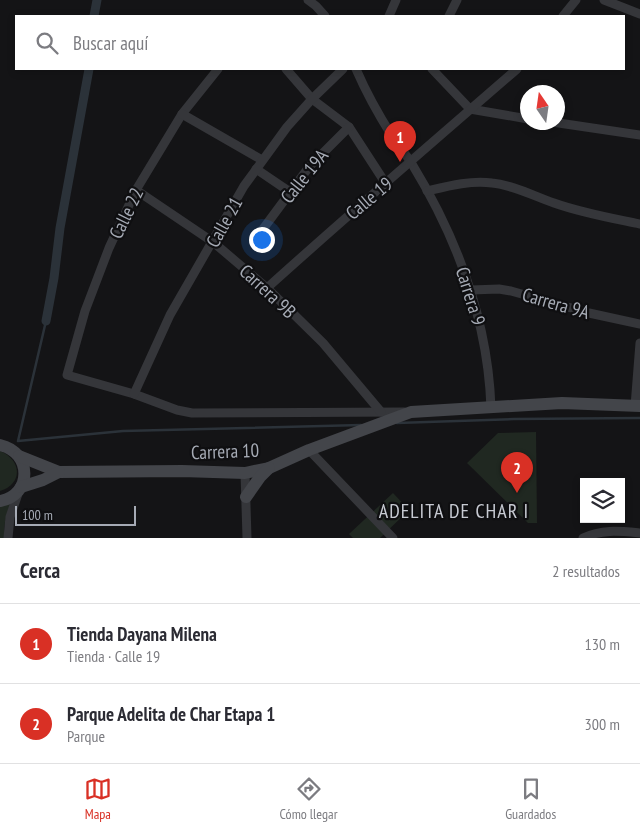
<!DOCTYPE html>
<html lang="es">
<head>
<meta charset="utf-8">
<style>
	body { margin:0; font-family:"PT Sans Narrow",sans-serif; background:#f2f2f3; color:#2b2b33 }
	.controls { position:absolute; right:15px; bottom:15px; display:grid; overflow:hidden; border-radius:0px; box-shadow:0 2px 8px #0003 }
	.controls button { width:45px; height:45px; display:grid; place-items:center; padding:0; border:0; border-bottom:1px solid #e1e1e2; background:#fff; color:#2b2b33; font:25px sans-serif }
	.compass { position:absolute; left:520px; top:85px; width:45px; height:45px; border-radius:50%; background:#fff; box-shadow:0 2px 8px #0003; rotate:347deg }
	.scale { position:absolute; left:15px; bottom:12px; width:121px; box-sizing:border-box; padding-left:5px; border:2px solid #a6abb5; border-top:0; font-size:14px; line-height:18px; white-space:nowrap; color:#a6abb5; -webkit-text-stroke:4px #0f0f11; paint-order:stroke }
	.you { position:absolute; left:261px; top:239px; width:18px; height:18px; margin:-12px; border:4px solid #fff; border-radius:50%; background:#1a73e8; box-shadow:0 0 0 8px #1a73e833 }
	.badge { display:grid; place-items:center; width:32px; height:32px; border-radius:50%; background:#d93025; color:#fff; font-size:16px; font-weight:700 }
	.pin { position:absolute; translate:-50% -41px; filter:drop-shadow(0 1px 2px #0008) }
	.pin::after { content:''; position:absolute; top:26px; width:18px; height:15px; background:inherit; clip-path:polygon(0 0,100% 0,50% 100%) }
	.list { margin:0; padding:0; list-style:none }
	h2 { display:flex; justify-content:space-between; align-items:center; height:65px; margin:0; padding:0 20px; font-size:21px }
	h2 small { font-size:16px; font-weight:400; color:#7c7c81 }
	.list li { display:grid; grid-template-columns:32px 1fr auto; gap:15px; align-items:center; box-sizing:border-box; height:80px; padding:0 20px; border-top:1px solid #e1e1e2 }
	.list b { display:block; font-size:19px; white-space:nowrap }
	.list p { margin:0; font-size:16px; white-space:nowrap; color:#7c7c81 }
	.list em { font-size:16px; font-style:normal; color:#7c7c81 }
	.icon { flex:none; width:28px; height:28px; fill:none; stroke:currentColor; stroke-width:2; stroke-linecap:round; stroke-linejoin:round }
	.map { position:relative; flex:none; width:640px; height:538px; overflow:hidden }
	.search { position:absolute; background:#fff; box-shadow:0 2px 8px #0003; left:15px; right:15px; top:15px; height:55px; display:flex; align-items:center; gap:12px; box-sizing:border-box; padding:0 18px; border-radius:0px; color:#7c7c81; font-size:19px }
	.sheet { height:225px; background:#fff }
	nav { display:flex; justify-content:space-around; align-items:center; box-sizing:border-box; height:70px; border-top:1px solid #e1e1e2; background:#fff; font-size:14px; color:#7c7c81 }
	nav a { display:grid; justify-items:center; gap:2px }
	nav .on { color:#d93025 }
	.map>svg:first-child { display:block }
	.green { fill:#202821 }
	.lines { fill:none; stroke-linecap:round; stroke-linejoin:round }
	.stream { stroke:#2b3239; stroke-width:2.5 }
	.canal { stroke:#2b3239; stroke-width:9 }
	.street { stroke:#35363a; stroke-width:9 }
	.secondary { stroke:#43454a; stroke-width:12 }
	.labels { text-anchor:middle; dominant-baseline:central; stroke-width:4.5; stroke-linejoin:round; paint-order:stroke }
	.street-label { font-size:19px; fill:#a6abb5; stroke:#0f0f11 }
	.neighbourhood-label { font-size:20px; letter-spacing:1px; fill:#c7cad2; stroke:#0f0f11 }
</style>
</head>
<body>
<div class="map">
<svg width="640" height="538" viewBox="0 0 640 538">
	<rect width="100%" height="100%" fill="#141416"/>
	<g class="green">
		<polygon points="536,432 537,523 528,523 467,463 498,433"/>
		<path d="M0,451C22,460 23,484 0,491Z"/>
		<polygon points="393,493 409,510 380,538 353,538 349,534"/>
		<path d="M15,497C6,511 4,522 4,538H0V503Z"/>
	</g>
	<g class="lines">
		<g class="stream">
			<polyline points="46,321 18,441 123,431 361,425"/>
			<polyline points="397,423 514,419 640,418"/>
		</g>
		<g class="canal">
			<polyline points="94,16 97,0"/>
			<polyline points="46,321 54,278 60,228 89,69"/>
		</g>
		<g class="street">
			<polyline points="308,0 316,6 325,16"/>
			<polyline points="604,0 640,14"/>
			<polyline points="389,16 396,0"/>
			<polyline points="449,16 457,0"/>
			<polyline points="563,16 576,0"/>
			<polyline points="218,69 182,114 136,190 109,248 85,311 67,375 134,394 177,410 192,413 404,412"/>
			<polyline points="286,69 312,99 349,127 386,184"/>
			<path d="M356,69C366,92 378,114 392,136C398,146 406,154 412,164C457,238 488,320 491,408"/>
			<polyline points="432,69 470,109 528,119"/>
			<polyline points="182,114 262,160"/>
			<polyline points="552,122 640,135"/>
			<polyline points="256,169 290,192"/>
			<polyline points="136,190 213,242 267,288 323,343 381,412"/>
			<path d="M427,191C448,186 471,180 492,183C513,185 534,196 554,203C582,213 611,218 640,224"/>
			<polyline points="263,229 309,167 349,127"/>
			<path d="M267,288C349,214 433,142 517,69"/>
			<polyline points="471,290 499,289 511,291 589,313 640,324"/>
			<polyline points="134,394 170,315 244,186 287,127 312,99 343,69"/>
			<polyline points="635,406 640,343"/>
			<polyline points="309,450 393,538"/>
			<polyline points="245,473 247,538"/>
			<polyline points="8,538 10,517 19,491"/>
			<path d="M583,538C602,529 619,531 640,533"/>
		</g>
		<g class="secondary">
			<path d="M0,445C32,452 33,495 0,501"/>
			<polyline points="19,456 59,472 182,471 245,473 269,468 309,450 411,412 562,403 640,406"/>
			<polyline points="21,487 43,480 59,472"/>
			<polyline points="246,497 260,477 269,468"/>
		</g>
	</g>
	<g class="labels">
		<g class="street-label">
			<text transform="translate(304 176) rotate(-51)">Calle 19A</text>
			<text transform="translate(369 198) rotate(-40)">Calle 19</text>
			<text transform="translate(126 213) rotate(-64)">Calle 22</text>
			<text transform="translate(224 222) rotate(-61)">Calle 21</text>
			<text transform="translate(268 291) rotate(43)">Carrera 9B</text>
			<text transform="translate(471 296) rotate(73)">Carrera 9</text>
			<text transform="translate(556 303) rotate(16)">Carrera 9A</text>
			<text transform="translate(225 451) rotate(-2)">Carrera 10</text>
		</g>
		<g class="neighbourhood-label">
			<text x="454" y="511">ADELITA DE CHAR I</text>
		</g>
	</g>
</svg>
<div class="controls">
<button><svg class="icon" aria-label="layers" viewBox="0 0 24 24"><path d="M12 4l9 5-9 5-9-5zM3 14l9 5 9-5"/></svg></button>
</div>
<svg class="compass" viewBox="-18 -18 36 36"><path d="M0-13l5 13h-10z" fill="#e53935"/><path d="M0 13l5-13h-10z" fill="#7c7c81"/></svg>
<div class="scale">100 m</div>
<div class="you"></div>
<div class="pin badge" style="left:400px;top:162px">1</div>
<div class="pin badge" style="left:517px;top:493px">2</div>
<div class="search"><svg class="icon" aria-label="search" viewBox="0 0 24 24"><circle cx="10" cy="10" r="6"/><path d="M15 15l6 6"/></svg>Buscar aquí</div>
</div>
<section class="sheet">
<h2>Cerca<small>2 resultados</small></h2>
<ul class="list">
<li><span class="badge">1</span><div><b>Tienda Dayana Milena</b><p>Tienda · Calle 19</p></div><em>130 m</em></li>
<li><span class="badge">2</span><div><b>Parque Adelita de Char Etapa 1</b><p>Parque</p></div><em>300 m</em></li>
</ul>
</section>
<nav>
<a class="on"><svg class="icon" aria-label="map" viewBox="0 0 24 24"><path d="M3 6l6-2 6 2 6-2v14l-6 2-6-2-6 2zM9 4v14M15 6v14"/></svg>Mapa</a>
<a><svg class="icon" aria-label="directions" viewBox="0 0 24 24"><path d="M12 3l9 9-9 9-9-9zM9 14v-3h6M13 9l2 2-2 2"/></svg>Cómo llegar</a>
<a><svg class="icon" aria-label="saved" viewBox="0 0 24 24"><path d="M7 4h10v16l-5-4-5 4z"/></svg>Guardados</a>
</nav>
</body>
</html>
